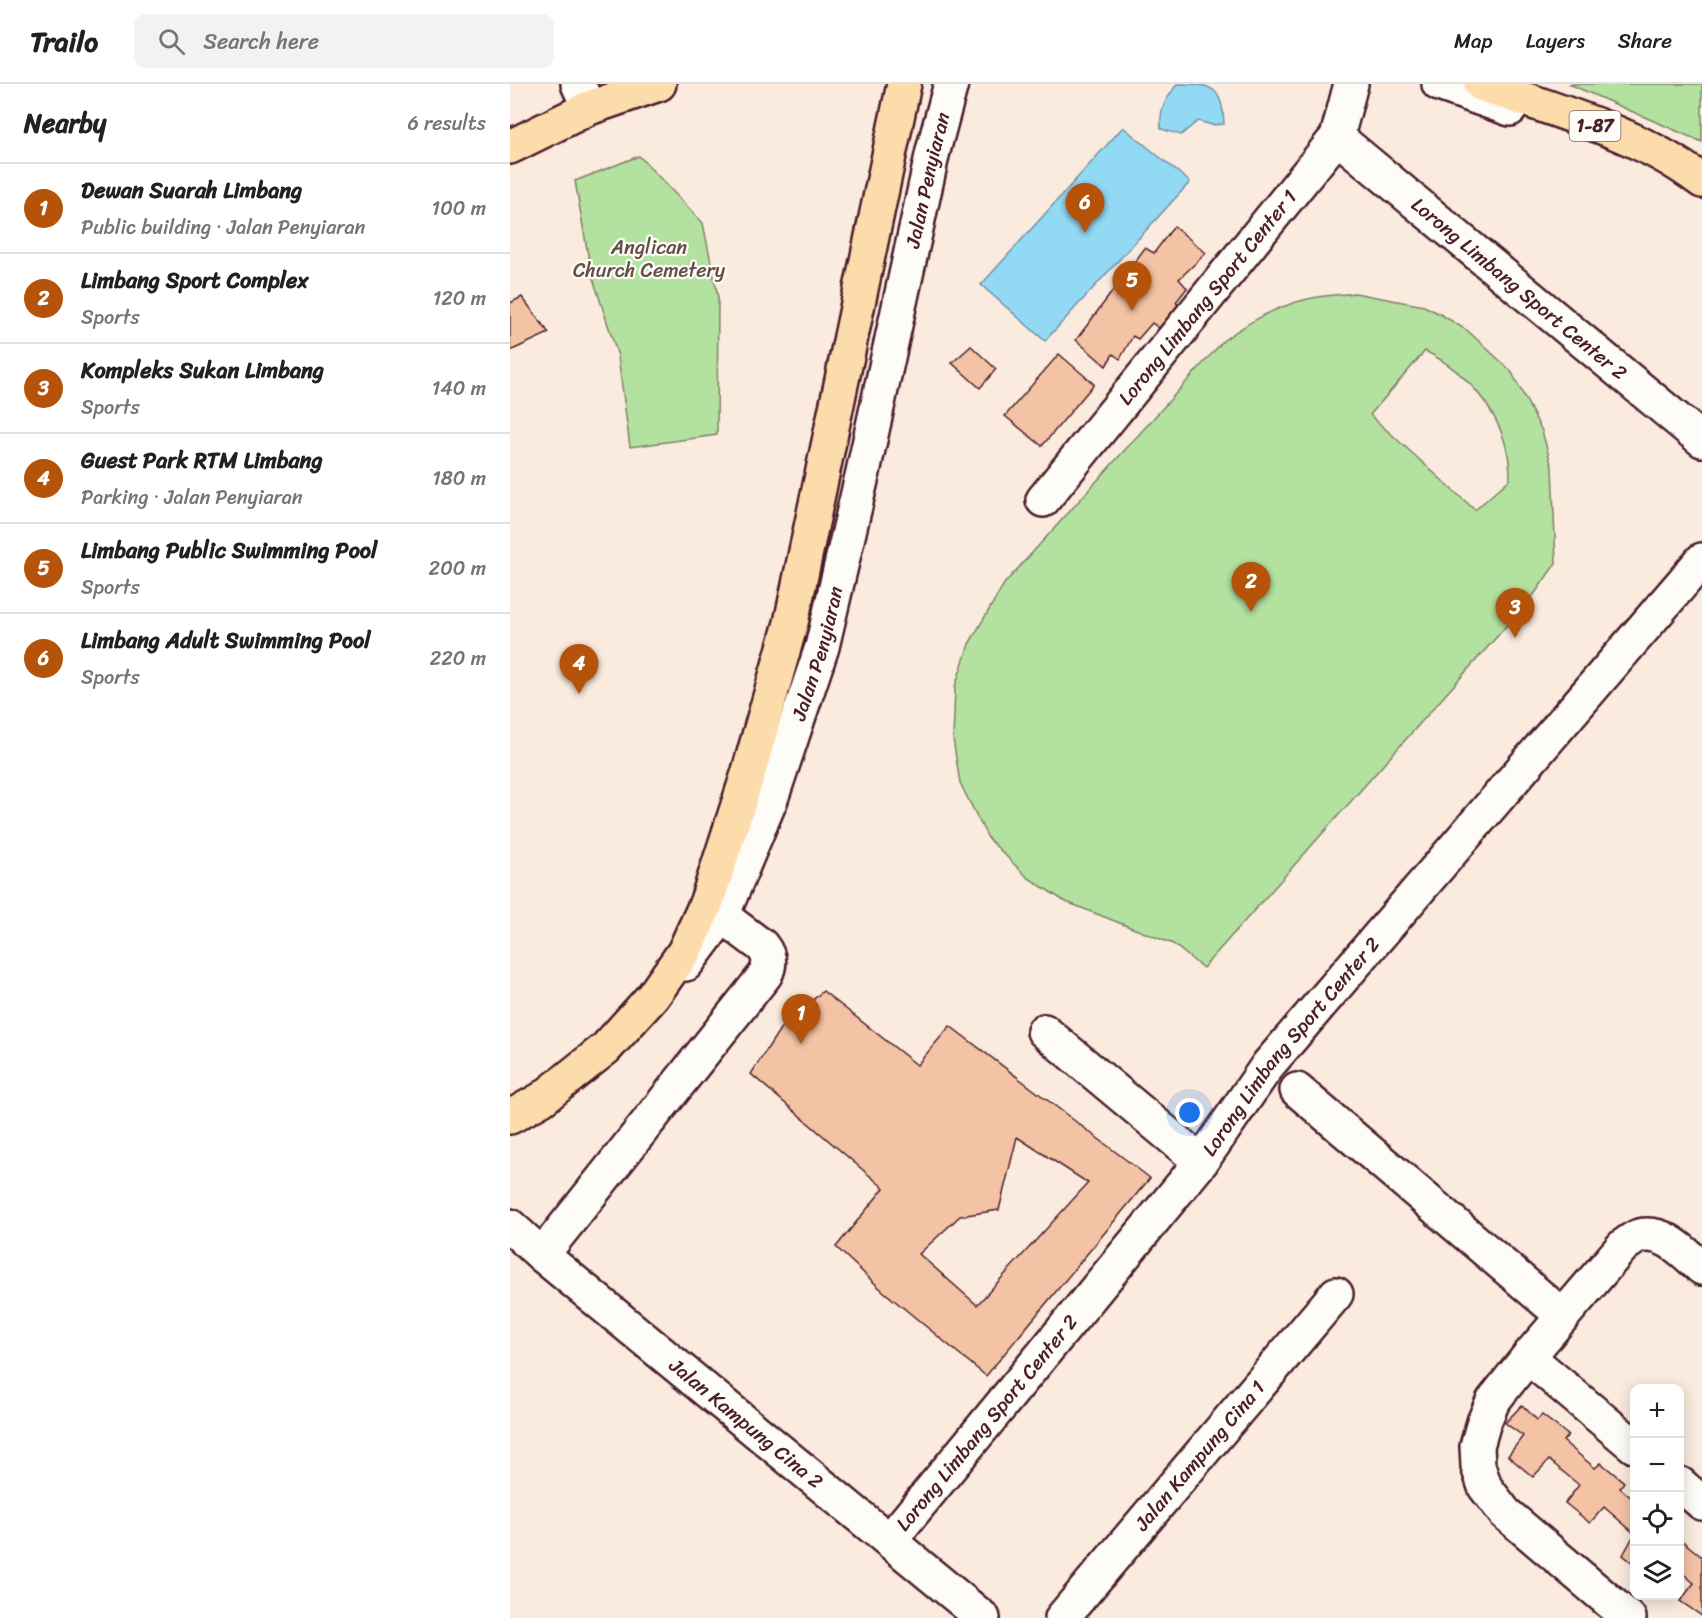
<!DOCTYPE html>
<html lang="en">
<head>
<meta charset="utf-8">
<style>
	body { margin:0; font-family:Sriracha,sans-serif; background:#f2f2f2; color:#202124 }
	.controls { position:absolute; right:18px; bottom:18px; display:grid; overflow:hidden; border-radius:12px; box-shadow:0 3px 15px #0003 }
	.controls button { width:54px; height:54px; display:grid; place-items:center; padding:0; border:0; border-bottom:2px solid #e0e0e0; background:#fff; color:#202124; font:30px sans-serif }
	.you { position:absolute; left:680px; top:1029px; width:21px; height:21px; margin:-15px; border:4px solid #fff; border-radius:50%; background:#1a73e8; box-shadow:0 0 0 9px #1a73e833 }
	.badge { display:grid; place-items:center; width:39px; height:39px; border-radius:50%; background:#b45309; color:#fff; font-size:20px; font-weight:700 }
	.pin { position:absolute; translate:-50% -50px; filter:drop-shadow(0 2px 3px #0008) }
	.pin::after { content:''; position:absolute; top:32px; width:21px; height:18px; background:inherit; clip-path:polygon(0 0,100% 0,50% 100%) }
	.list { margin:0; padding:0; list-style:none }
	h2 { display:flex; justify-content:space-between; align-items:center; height:78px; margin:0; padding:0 24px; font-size:26px }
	h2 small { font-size:20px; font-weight:400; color:#757577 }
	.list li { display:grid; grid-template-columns:39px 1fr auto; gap:18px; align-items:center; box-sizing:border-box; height:90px; padding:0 24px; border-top:2px solid #e0e0e0 }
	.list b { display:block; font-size:22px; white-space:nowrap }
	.list p { margin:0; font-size:20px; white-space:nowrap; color:#757577 }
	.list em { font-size:20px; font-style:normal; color:#757577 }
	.icon { flex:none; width:33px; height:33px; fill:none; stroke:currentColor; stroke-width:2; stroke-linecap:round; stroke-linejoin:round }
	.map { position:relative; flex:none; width:1192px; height:1534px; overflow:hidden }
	header { display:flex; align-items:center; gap:36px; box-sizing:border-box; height:84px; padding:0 30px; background:#fff; border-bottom:2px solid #e0e0e0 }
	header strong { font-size:28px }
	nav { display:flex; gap:33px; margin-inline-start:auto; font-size:21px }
	.search { width:420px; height:54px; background:#f2f2f2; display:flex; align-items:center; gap:15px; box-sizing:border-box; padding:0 21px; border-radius:12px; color:#757577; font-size:22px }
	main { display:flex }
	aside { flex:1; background:#fff }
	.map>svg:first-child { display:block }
	.green { fill:#b3e1a0; stroke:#7e8066; stroke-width:1.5; fill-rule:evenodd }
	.water { fill:#92d9f4; stroke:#758fa4; stroke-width:1.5 }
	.building { fill:#f4c3a5; stroke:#4a1f2b; stroke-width:1.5; fill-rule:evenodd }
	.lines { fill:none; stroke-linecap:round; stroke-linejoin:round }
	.minor-casing { stroke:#4a1f2b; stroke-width:38 }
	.major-casing { stroke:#4a1f2b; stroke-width:38 }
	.highway-casing { stroke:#4a1f2b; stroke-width:38 }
	.minor { stroke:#fdfcf7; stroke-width:33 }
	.major { stroke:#fddcac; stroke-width:33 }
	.highway { stroke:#fddcac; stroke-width:33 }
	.labels { text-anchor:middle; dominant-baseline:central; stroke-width:4.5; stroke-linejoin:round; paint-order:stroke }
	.shield { fill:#fdfcf7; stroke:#806168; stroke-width:1.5 }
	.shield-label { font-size:18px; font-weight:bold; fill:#4a1f2b }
	.street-label { font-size:20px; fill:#4a1f2b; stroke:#fdfcf7 }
	.park-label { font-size:20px; fill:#645048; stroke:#fdfcf7 }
</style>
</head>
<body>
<header>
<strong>Trailo</strong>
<div class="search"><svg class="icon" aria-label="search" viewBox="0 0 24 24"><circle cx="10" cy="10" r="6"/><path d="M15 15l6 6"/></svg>Search here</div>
<nav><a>Map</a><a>Layers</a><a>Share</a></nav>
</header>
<main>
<aside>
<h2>Nearby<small>6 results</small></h2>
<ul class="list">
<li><span class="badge">1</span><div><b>Dewan Suarah Limbang</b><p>Public building · Jalan Penyiaran</p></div><em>100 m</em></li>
<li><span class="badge">2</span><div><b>Limbang Sport Complex</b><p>Sports</p></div><em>120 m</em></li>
<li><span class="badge">3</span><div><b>Kompleks Sukan Limbang</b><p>Sports</p></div><em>140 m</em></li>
<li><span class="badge">4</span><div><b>Guest Park RTM Limbang</b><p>Parking · Jalan Penyiaran</p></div><em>180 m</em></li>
<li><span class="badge">5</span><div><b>Limbang Public Swimming Pool</b><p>Sports</p></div><em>200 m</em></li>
<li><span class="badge">6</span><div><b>Limbang Adult Swimming Pool</b><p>Sports</p></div><em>220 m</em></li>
</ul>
</aside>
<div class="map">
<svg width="1192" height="1534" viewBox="0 0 1192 1534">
	<rect width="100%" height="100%" fill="#faebde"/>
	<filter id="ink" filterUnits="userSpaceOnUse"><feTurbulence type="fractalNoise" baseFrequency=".0167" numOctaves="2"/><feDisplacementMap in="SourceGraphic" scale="12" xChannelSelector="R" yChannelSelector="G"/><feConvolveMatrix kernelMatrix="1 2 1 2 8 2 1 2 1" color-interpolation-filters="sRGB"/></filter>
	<g filter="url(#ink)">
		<g class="green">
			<polygon points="1059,0 1192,0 1192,58"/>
			<polygon points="129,72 193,139 208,213 207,351 120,363 108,272 81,188 65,97"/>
			<path d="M845,209L914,222L932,231L958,247L1001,287L1032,347L1042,383L1046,479L1023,512L693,884L663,860L554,817L517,793L478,754L450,699L443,655L445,603L459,560L494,500L714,256C740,237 767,222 798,215C814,211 830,211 845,209ZM915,267C962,290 1001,340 1000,395L965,426L860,331Z"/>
		</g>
		<g class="water">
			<path d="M667,0C702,0 712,2 714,40L702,41L688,37L671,51L651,45C649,24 656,16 667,0Z"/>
			<polygon points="613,43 680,98 535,257 471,201"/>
		</g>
		<g class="building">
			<polygon points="664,142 696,169 669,195 677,204 666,218 672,227 654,248 642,239 628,255 623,252 610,275 603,270 596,282 566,256 635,164 644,169"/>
			<polygon points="12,213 39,249 0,267 0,219"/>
			<polygon points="461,262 486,285 470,304 442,279"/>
			<polygon points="549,270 584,300 532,362 495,332"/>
			<path d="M313,907L407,981L440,942L640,1094L476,1292L373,1207L326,1163L374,1104L241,990L270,945ZM507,1053L578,1099L467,1221L409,1170L450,1132L489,1126Z"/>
			<polygon points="1012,1321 1027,1336 1032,1331 1058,1351 1053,1357 1085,1384 1091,1379 1114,1398 1110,1404 1124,1416 1124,1449 1094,1423 1080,1439 1055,1419 1069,1401 1039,1376 1023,1393 998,1372 1013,1352 995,1339"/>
			<polygon points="1124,1451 1124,1480 1113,1471"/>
			<polygon points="1170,1455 1192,1473 1192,1532 1170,1517 1184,1499 1170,1487"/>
		</g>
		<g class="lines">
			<defs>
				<g id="minor">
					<polyline points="68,0 79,24"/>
					<polyline points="929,0 1000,25"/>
					<path id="s1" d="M827,53L1192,356"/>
					<path id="s2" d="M533,416L827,53L841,0"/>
					<path id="s3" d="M176,880L212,832L261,715L312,563L353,388L423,67L441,0"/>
					<polyline points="534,947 691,1078"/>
					<polyline points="787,1006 1053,1232"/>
					<path id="s4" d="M0,1142L32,1171L473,1534"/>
					<path d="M32,1171L255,891C261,880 260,872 252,862L196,820"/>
					<polyline points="1018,1273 1124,1362"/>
					<polyline points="1170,1400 1192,1419"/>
					<path id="s5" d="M380,1456L691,1078L758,981L1192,476"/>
					<path id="s6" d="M552,1534L826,1210"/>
					<path d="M1119,1534L995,1429L975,1403L968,1382L967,1362L974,1338L983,1317L1018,1273L1113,1162C1118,1159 1123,1154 1129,1152C1155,1146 1174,1169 1192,1184"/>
				</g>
				<polyline id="major" points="0,1033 32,1015 96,964 143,912 174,868 196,820 239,687 281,539 394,0"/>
				<g id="highway">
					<path d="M971,0C1045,27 1128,48 1192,97"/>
					<polyline points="0,63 79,24 149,0"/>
				</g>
			</defs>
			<use href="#minor" class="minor-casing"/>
			<use href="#major" class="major-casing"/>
			<use href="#highway" class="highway-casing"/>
			<use href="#minor" class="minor"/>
			<use href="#major" class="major"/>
			<use href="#highway" class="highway"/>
		</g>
	</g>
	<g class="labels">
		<rect class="shield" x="1059.5" y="27" width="51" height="30" rx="4.5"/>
		<g class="shield-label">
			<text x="1085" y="42">1-87</text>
		</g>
		<g class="street-label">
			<text stroke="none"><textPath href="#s3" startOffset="826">Jalan Penyiaran</textPath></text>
			<text stroke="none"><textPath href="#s1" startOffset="237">Lorong Limbang Sport Center 2</textPath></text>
			<text stroke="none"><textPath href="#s2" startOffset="261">Lorong Limbang Sport Center 1</textPath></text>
			<text stroke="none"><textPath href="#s3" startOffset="340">Jalan Penyiaran</textPath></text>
			<text stroke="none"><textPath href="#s5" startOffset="636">Lorong Limbang Sport Center 2</textPath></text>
			<text stroke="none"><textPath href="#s4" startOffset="308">Jalan Kampung Cina 2</textPath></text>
			<text stroke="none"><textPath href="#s5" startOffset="152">Lorong Limbang Sport Center 2</textPath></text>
			<text stroke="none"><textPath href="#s6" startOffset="213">Jalan Kampung Cina 1</textPath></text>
		</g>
		<g class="park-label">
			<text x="139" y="163">Anglican<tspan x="139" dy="23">Church Cemetery</tspan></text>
		</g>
	</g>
</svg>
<div class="controls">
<button>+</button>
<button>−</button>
<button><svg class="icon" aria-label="locate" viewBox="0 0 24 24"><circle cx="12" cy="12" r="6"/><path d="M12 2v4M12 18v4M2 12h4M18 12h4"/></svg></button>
<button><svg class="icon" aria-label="layers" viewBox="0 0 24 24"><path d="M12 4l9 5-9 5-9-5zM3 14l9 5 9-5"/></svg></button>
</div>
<div class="you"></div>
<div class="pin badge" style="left:291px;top:960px">1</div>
<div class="pin badge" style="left:741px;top:528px">2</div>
<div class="pin badge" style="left:1005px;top:554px">3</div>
<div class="pin badge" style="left:69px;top:610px">4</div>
<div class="pin badge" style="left:622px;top:227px">5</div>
<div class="pin badge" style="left:575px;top:149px">6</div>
</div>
</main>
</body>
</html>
